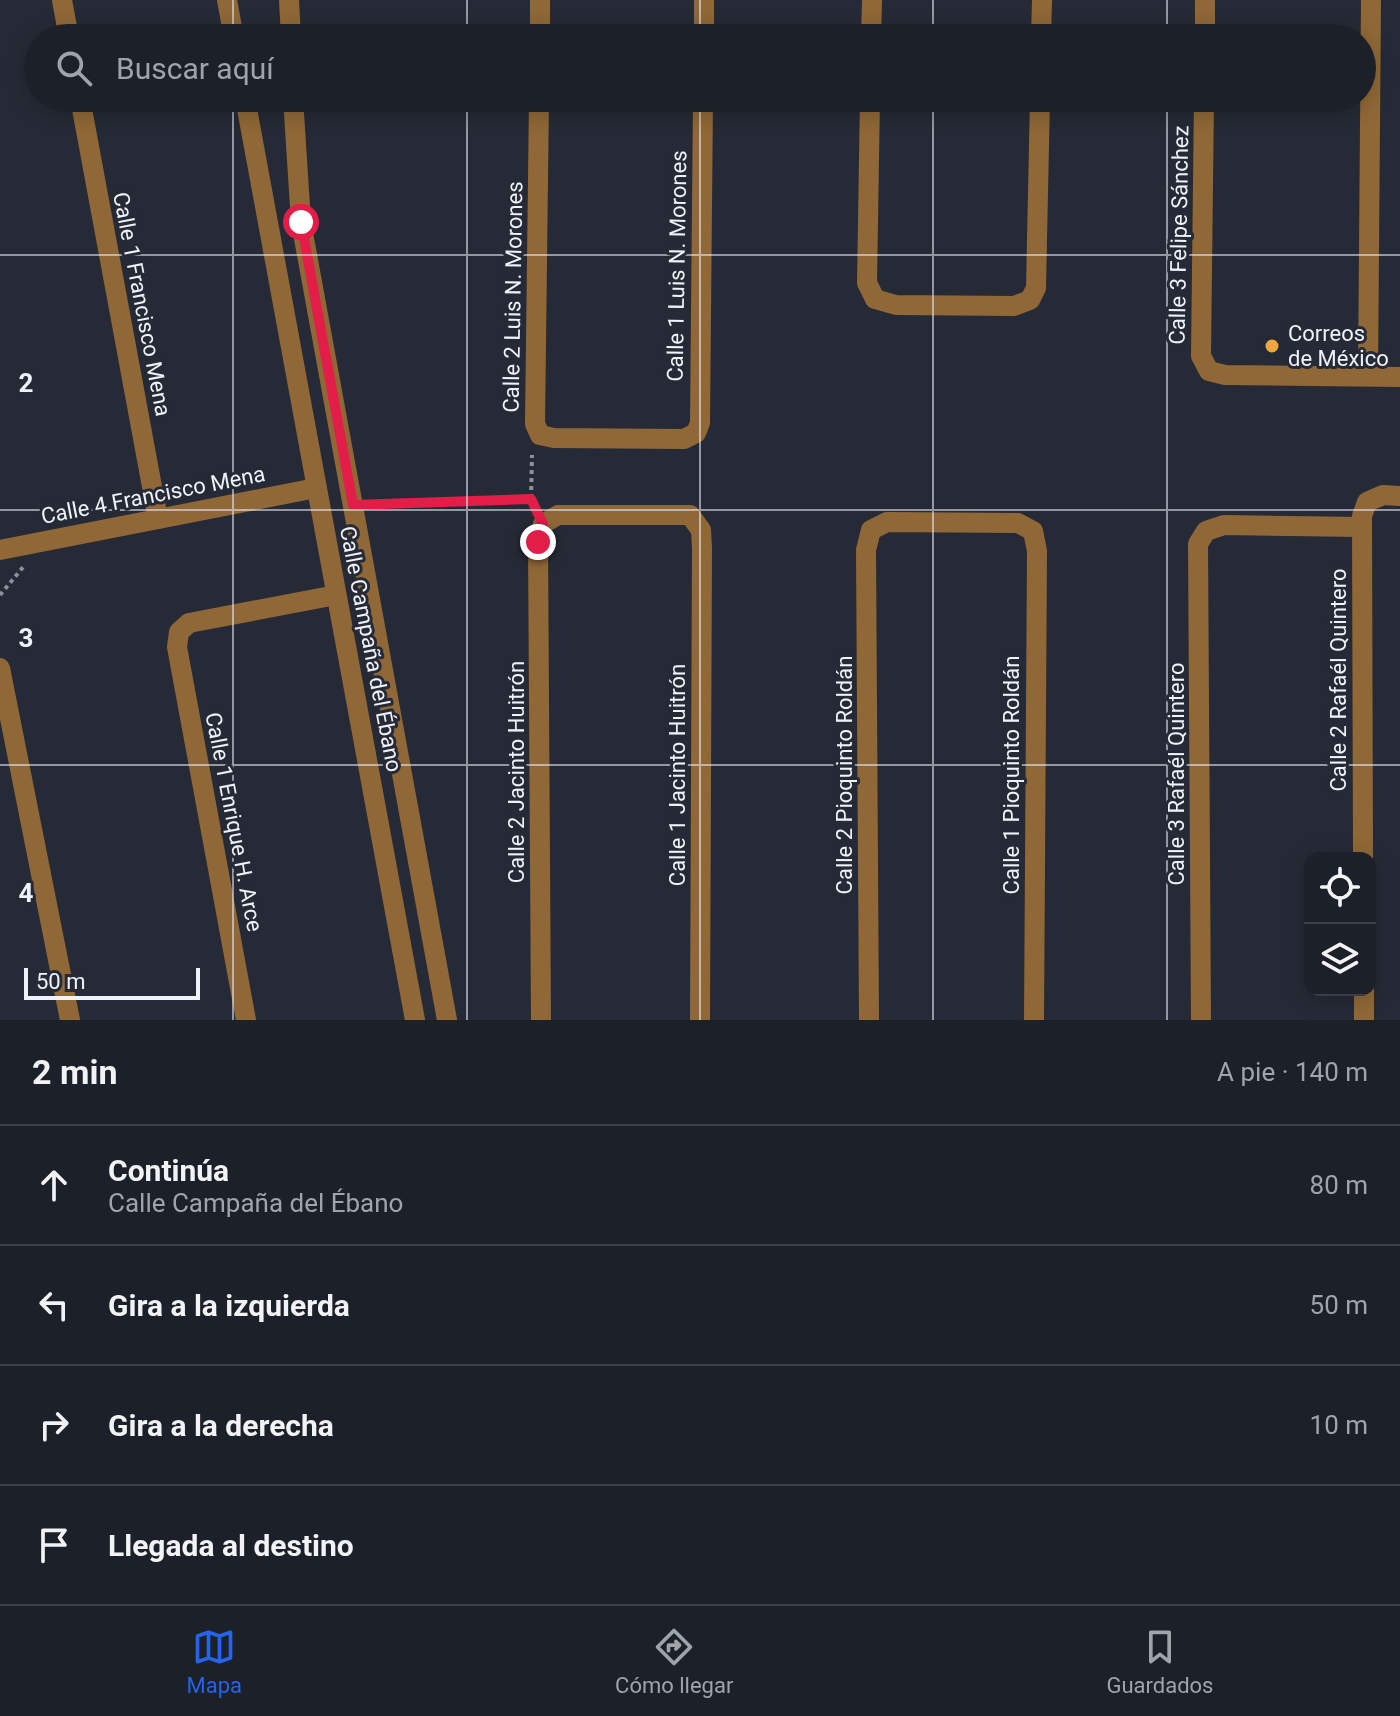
<!DOCTYPE html>
<html lang="es">
<head>
<meta charset="utf-8">
<style>
	body { margin:0; font-family:Roboto,sans-serif; background:#252830; color:#f1f3f6 }
	.controls { position:absolute; right:24px; bottom:24px; display:grid; overflow:hidden; border-radius:16px; box-shadow:0 4px 20px #0003 }
	.controls button { width:72px; height:72px; display:grid; place-items:center; padding:0; border:0; border-bottom:2px solid #3a3e45; background:#1c2028; color:#f1f3f6; font:40px sans-serif }
	.scale { position:absolute; left:24px; bottom:20px; width:176px; box-sizing:border-box; padding-left:8px; border:4px solid #f0f2fb; border-top:0; font-size:22px; line-height:28px; white-space:nowrap; color:#f0f2fb; -webkit-text-stroke:6px #262a36; paint-order:stroke }
	.stop { position:absolute; width:24px; height:24px; margin:-18px; border:6px solid #e11d48; border-radius:50%; background:#fff }
	.stop.end { background:#e11d48; border-color:#fff; box-shadow:0 2px 8px #0008 }
	.list { margin:0; padding:0; list-style:none }
	h2 { display:flex; justify-content:space-between; align-items:center; height:104px; margin:0; padding:0 32px; font-size:34px }
	h2 small { font-size:26px; font-weight:400; color:#a0a3a8 }
	.list li { display:grid; grid-template-columns:52px 1fr auto; gap:24px; align-items:center; box-sizing:border-box; height:120px; padding:0 32px; border-top:2px solid #3a3e45 }
	.list b { display:block; font-size:30px; white-space:nowrap }
	.list p { margin:0; font-size:26px; white-space:nowrap; color:#a0a3a8 }
	.list em { font-size:26px; font-style:normal; color:#a0a3a8 }
	.icon { flex:none; width:44px; height:44px; fill:none; stroke:currentColor; stroke-width:2; stroke-linecap:round; stroke-linejoin:round }
	.map { position:relative; flex:none; width:1400px; height:1020px; overflow:hidden }
	.search { position:absolute; background:#1c2028; box-shadow:0 4px 20px #0003; left:24px; right:24px; top:24px; height:88px; display:flex; align-items:center; gap:20px; box-sizing:border-box; padding:0 28px; border-radius:44px; color:#a0a3a8; font-size:30px }
	.sheet { height:584px; background:#1c2028 }
	nav { display:flex; justify-content:space-around; align-items:center; box-sizing:border-box; height:112px; border-top:2px solid #3a3e45; background:#1c2028; font-size:22px; color:#a0a3a8 }
	nav a { display:grid; justify-items:center; gap:4px }
	nav .on { color:#2563eb }
	.map>svg:first-child { display:block }
	.lines { fill:none; stroke-linecap:round; stroke-linejoin:round }
	.path { stroke:#8d909b; stroke-width:4; stroke-dasharray:4 4; stroke-linecap:butt }
	.minor { stroke:#906837; stroke-width:20 }
	.tertiary { stroke:#906837; stroke-width:20 }
	.route { stroke:#e11d48; stroke-width:10 }
	.grid { fill:none; stroke:#f0f2fb; stroke-width:2; stroke-opacity:0.55 }
	.poi-dot { fill:#f1a63f; stroke:#262a36; stroke-width:3 }
	.labels { text-anchor:middle; dominant-baseline:central; stroke-width:6; stroke-linejoin:round; paint-order:stroke }
	.street-label { font-size:22px; fill:#f0f2fb; stroke:#262a36 }
	.poi-label { font-size:22px; fill:#f0f2fb; stroke:#262a36; text-anchor:start }
	.grid-label { font-size:26px; text-anchor:middle; font-weight:bold; fill:#f0f2fb; stroke:#262a36; stroke-width:6; stroke-linejoin:round; paint-order:stroke }
</style>
</head>
<body>
<div class="map">
<svg width="1400" height="1020" viewBox="0 0 1400 1020">
	<rect width="100%" height="100%" fill="#262a36"/>
	<g class="lines">
		<g class="path">
			<polyline points="531,498 532,455"/>
			<polyline points="373,504 531,499"/>
			<polyline points="0,595 24,566"/>
		</g>
		<g class="minor">
			<polyline points="62,0 69,38"/>
			<polyline points="540,38 540,0"/>
			<polyline points="704,38 704,0"/>
			<polyline points="871,38 872,0"/>
			<polyline points="1041,38 1042,0"/>
			<polyline points="1205,38 1205,0"/>
			<polyline points="80,98 158,519"/>
			<polyline points="539,98 535,424 540,435 554,438 684,439 696,433 700,423 703,98"/>
			<polyline points="870,98 867,283 875,299 896,305 1014,306 1030,300 1036,288 1040,98"/>
			<polyline points="1204,98 1201,356 1209,371 1225,375 1400,377"/>
			<polyline points="1368,376 1371,0"/>
			<polyline points="0,550 316,488"/>
			<polyline points="0,668 70,1020"/>
			<polyline points="1363,858 1362,516 1367,502 1383,495 1400,496"/>
			<polyline points="1364,990 1364,1020"/>
			<polyline points="246,1020 177,647 179,632 189,623 336,595"/>
			<polyline points="541,1020 538,542 543,524 558,515 690,515 701,530 702,548 700,1020"/>
			<polyline points="869,1020 866,550 871,530 887,522 1018,523 1033,531 1037,551 1034,1020"/>
			<polyline points="1201,1020 1198,544 1206,531 1224,525 1361,527"/>
		</g>
		<g class="tertiary">
			<polyline points="227,0 234,38"/>
			<polyline points="289,0 291,38"/>
			<polyline points="245,98 415,1020"/>
			<polyline points="293,98 301,222 447,1020"/>
		</g>
	</g>
	<g class="lines">
		<polyline class="route" points="301,222 353,505 531,499 543,524 538,542"/>
	</g>
	<path class="grid" d="M233,0V38M467,0V38M700,0V38M933,0V38M1167,0V38M233,98V1020M467,98V1020M700,98V1020M933,98V1020M1167,98V1020M0,255H1400M0,510H1400M0,765H1400"/>
	<circle class="poi-dot" cx="1272" cy="346" r="8"/>
	<g class="labels">
		<g class="street-label">
			<text transform="translate(1179 235) rotate(-89)">Calle 3 Felipe Sánchez</text>
			<text transform="translate(677 266) rotate(-89)">Calle 1 Luis N. Morones</text>
			<text transform="translate(513 297) rotate(-89)">Calle 2 Luis N. Morones</text>
			<text transform="translate(142 304) rotate(79)">Calle 1 Francisco Mena</text>
			<text transform="translate(153 495) rotate(-11)">Calle 4 Francisco Mena</text>
			<text transform="translate(371 649) rotate(79)">Calle Campaña del Ébano</text>
			<text transform="translate(1338 680) rotate(-90)">Calle 2 Rafaél Quintero</text>
			<text transform="translate(516 772) rotate(-90)">Calle 2 Jacinto Huitrón</text>
			<text transform="translate(1176 774) rotate(-90)">Calle 3 Rafaél Quintero</text>
			<text transform="translate(677 775) rotate(-90)">Calle 1 Jacinto Huitrón</text>
			<text transform="translate(844 775) rotate(-90)">Calle 2 Pioquinto Roldán</text>
			<text transform="translate(1011 775) rotate(-90)">Calle 1 Pioquinto Roldán</text>
			<text transform="translate(234 822) rotate(79)">Calle 1 Enrique H. Arce</text>
		</g>
		<g class="poi-label">
			<text x="1288" y="333">Correos<tspan x="1288" dy="25">de México</tspan></text>
		</g>
	</g>
	<g class="grid-label">
		<text x="26" y="392">2</text>
		<text x="26" y="647">3</text>
		<text x="26" y="902">4</text>
	</g>
</svg>
<div class="controls">
<button><svg class="icon" aria-label="locate" viewBox="0 0 24 24"><circle cx="12" cy="12" r="6"/><path d="M12 2v4M12 18v4M2 12h4M18 12h4"/></svg></button>
<button><svg class="icon" aria-label="layers" viewBox="0 0 24 24"><path d="M12 4l9 5-9 5-9-5zM3 14l9 5 9-5"/></svg></button>
</div>
<div class="scale">50 m</div>
<div class="stop" style="left:301px;top:222px"></div>
<div class="stop end" style="left:538px;top:542px"></div>
<div class="search"><svg class="icon" aria-label="search" viewBox="0 0 24 24"><circle cx="10" cy="10" r="6"/><path d="M15 15l6 6"/></svg>Buscar aquí</div>
</div>
<section class="sheet">
<h2>2 min<small>A pie · 140 m</small></h2>
<ul class="list">
<li><svg class="icon" aria-label="ahead" viewBox="0 0 24 24"><path d="M12 20V5M6 11l6-6 6 6"/></svg><div><b>Continúa</b><p>Calle Campaña del Ébano</p></div><em>80 m</em></li>
<li><svg class="icon" aria-label="left" viewBox="0 0 24 24"><path d="M17 20v-9H6M10 6l-5 5 5 5"/></svg><div><b>Gira a la izquierda</b></div><em>50 m</em></li>
<li><svg class="icon" aria-label="right" viewBox="0 0 24 24"><path d="M7 20v-9h11M14 6l5 5-5 5"/></svg><div><b>Gira a la derecha</b></div><em>10 m</em></li>
<li><svg class="icon" aria-label="arrive" viewBox="0 0 24 24"><path d="M6 21V4h12l-3 4 3 4H6"/></svg><div><b>Llegada al destino</b></div></li>
</ul>
</section>
<nav>
<a class="on"><svg class="icon" aria-label="map" viewBox="0 0 24 24"><path d="M3 6l6-2 6 2 6-2v14l-6 2-6-2-6 2zM9 4v14M15 6v14"/></svg>Mapa</a>
<a><svg class="icon" aria-label="directions" viewBox="0 0 24 24"><path d="M12 3l9 9-9 9-9-9zM9 14v-3h6M13 9l2 2-2 2"/></svg>Cómo llegar</a>
<a><svg class="icon" aria-label="saved" viewBox="0 0 24 24"><path d="M7 4h10v16l-5-4-5 4z"/></svg>Guardados</a>
</nav>
</body>
</html>
